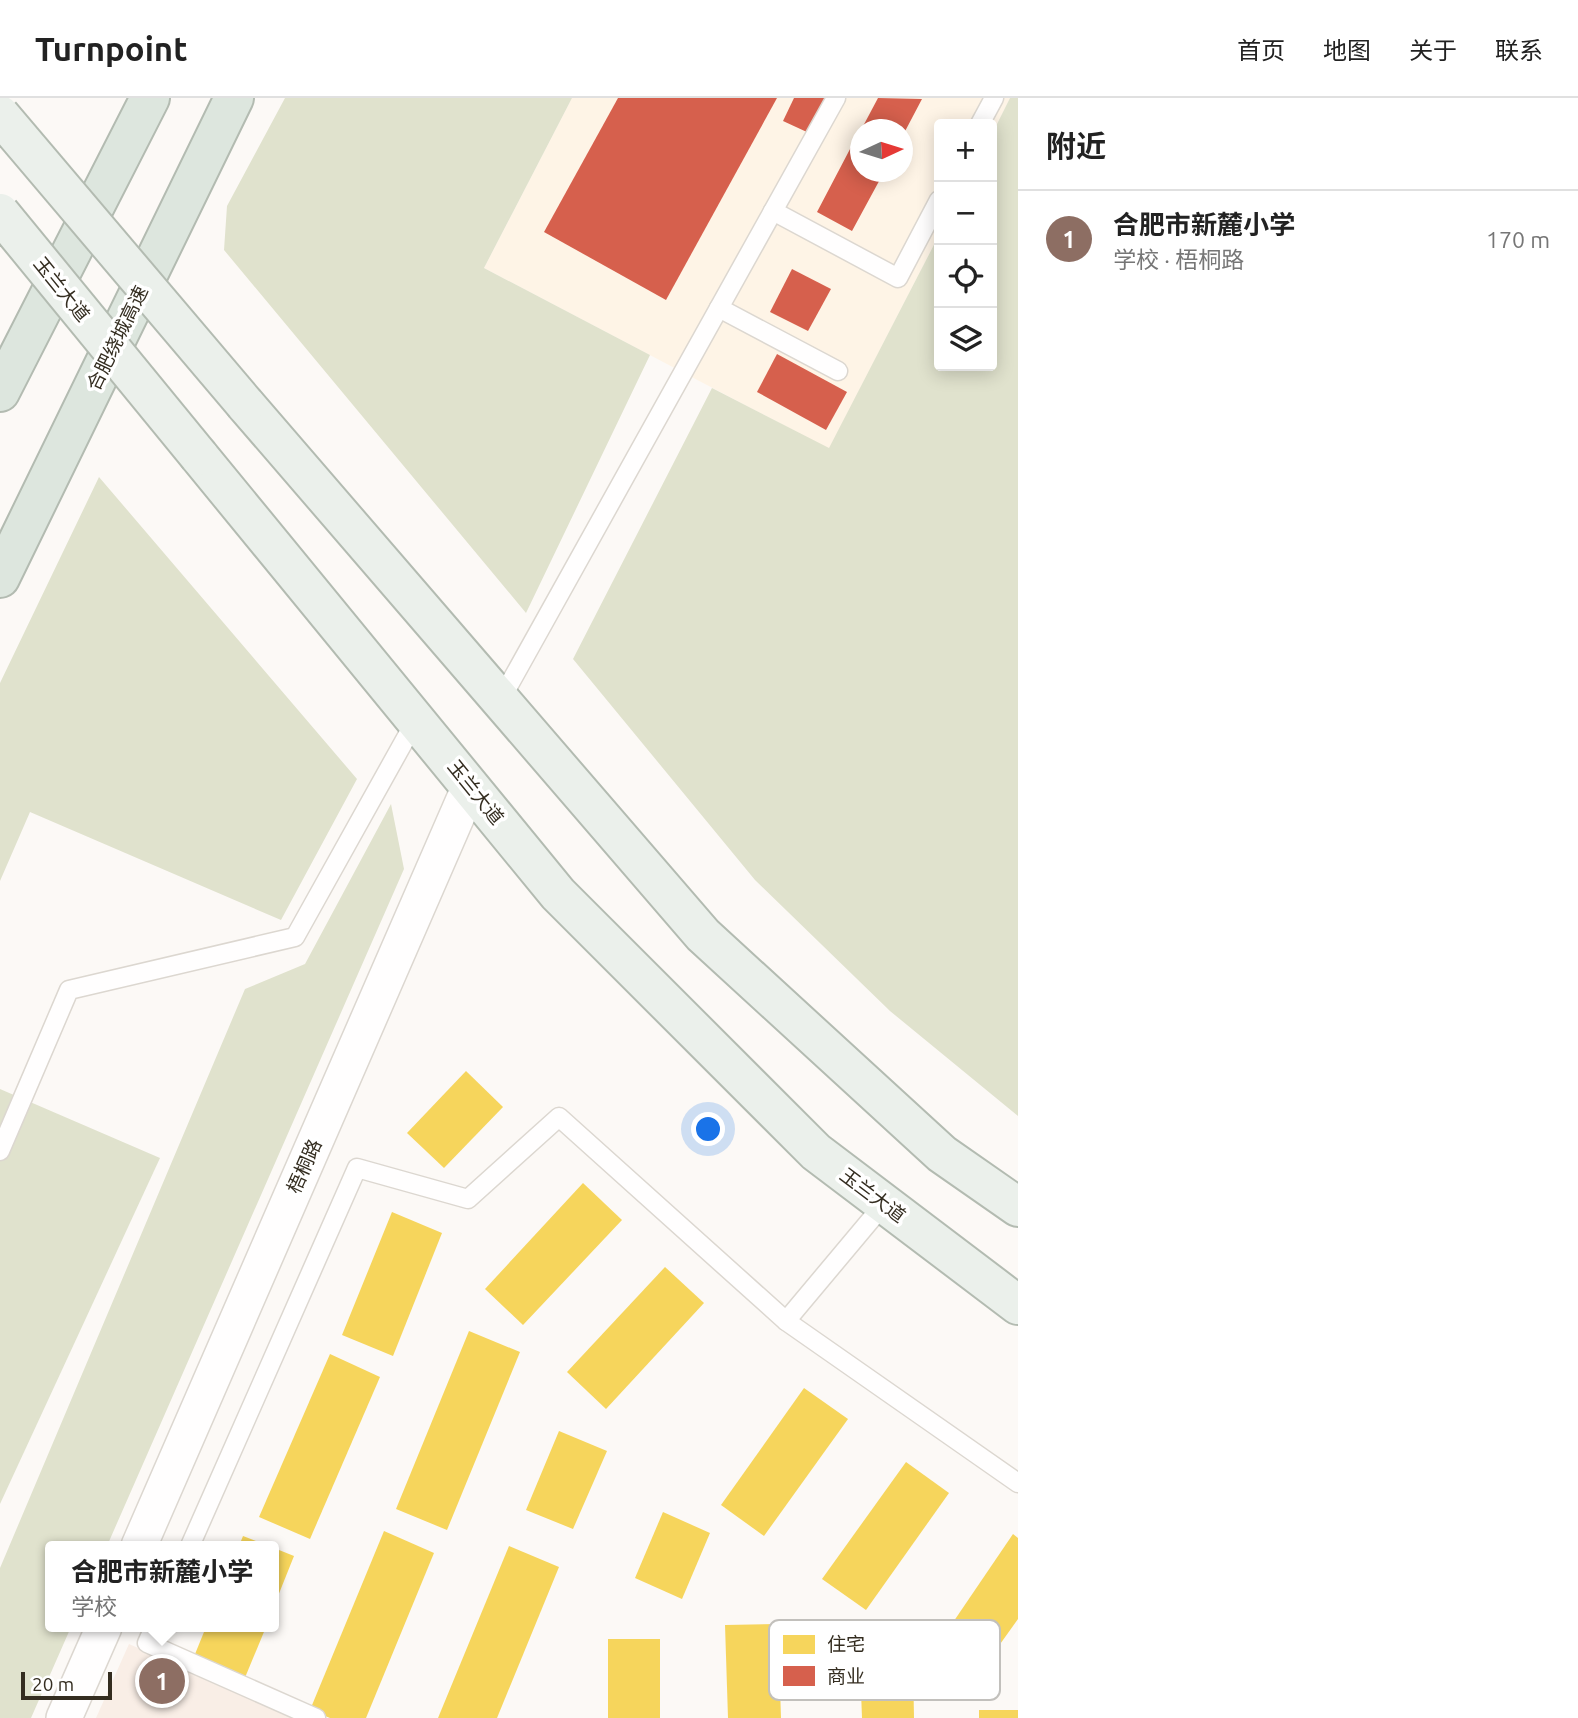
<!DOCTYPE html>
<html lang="zh">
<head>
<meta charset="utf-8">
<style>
	body { margin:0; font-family:Ubuntu,"Noto Sans SC",sans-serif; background:#f2f2f2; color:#222 }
	.controls { position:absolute; right:21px; top:21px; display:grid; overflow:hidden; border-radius:7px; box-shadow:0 4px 18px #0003 }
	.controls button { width:63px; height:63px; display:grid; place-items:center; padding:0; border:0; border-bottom:2px solid #e0e0e0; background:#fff; color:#222; font:35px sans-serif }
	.compass { position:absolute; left:850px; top:21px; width:63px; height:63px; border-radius:50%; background:#fff; box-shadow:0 4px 18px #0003; rotate:86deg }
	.scale { position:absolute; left:21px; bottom:18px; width:91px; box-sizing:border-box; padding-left:7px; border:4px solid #342d20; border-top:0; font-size:19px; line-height:24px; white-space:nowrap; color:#342d20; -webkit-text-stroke:5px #fff; paint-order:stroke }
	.you { position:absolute; left:709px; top:1032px; width:24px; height:24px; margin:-18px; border:5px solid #fff; border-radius:50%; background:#1a73e8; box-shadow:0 0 0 10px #1a73e833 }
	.badge { display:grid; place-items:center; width:46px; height:46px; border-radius:50%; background:#ea580c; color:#fff; font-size:23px; font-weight:700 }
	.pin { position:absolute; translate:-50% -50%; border:4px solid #fff; box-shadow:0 2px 7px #0006 }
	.popup { position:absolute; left:45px; top:1443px; width:234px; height:91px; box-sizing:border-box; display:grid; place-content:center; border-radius:7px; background:#fff; filter:drop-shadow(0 2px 5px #0005); font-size:23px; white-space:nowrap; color:#767676 }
	.popup b { font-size:26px; color:#222 }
	.popup::after { content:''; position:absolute; left:50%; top:100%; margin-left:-14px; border:14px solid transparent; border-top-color:#fff }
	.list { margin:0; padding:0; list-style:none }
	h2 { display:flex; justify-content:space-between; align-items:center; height:91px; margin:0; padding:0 28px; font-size:30px }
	h2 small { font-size:23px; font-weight:400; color:#767676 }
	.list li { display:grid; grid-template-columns:46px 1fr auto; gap:21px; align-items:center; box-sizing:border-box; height:98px; padding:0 28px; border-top:2px solid #e0e0e0 }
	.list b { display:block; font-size:26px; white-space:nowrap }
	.list p { margin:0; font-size:23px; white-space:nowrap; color:#767676 }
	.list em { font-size:23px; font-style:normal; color:#767676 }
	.icon { flex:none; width:38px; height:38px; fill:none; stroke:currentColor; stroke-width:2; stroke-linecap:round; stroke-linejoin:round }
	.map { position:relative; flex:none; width:1018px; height:1620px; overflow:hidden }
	header { display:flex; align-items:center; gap:42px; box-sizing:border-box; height:98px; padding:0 35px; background:#fff; border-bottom:2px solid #e0e0e0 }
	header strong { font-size:33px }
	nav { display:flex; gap:38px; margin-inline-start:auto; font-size:24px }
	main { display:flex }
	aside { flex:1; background:#fff }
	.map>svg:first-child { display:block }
	.built { fill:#fef4e6; fill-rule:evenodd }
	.education { fill:#f9eee6 }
	.green { fill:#e0e2cd }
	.homes { fill:#f6d55c }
	.shops { fill:#d6604d }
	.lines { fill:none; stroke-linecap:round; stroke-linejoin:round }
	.lane-casing { stroke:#dcd7d0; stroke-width:21 }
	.street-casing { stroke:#dcd7d0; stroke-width:38 }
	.primary-casing { stroke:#b3bbb1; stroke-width:42 }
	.highway-casing { stroke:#b3bbb1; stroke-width:42 }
	.lane { stroke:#fffefe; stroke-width:18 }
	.street { stroke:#fffefe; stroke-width:35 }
	.primary { stroke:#ebf0eb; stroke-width:38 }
	.highway { stroke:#dde6de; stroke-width:38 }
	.primary-bridge-casing { stroke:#b3bbb1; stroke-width:42; stroke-linecap:butt }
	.primary-bridge { stroke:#ebf0eb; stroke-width:38 }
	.labels { text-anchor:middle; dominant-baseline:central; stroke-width:7; stroke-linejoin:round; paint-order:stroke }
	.street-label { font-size:19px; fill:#342d20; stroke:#fff }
	.key { fill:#fff; stroke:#c2c0bc; stroke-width:2 }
	.key-label { font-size:19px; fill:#342d20 }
</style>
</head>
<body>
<header>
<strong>Turnpoint</strong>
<nav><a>首页</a><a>地图</a><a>关于</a><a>联系</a></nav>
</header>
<main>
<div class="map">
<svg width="1018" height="1620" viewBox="0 0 1018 1620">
	<rect width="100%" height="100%" fill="#fcf9f6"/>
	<path class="built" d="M572,0H1010L992,36V26H939V137L829,351L484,170ZM860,32H902V74H860Z"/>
	<polygon class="education" points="129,1546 295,1620 96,1620"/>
	<g class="green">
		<polygon points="285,0 572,0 484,170 650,257 526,515 224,152 227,108"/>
		<polygon points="1010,0 1018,0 1018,1018 890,913 755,782 573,561 712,290 829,350 939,137 939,268 992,268 992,36"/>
		<polygon points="99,379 357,681 281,822 30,714 0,783 0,585"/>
		<polygon points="391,706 404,771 107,1448 50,1448 50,1529 71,1529 31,1620 0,1620 0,1470 245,891 305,866"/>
		<polygon points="0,991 160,1060 0,1406"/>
	</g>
	<g class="homes">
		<polygon points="466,973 503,1009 444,1070 407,1035"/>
		<polygon points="583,1085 622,1122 523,1227 485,1191"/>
		<polygon points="392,1114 442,1135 393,1258 342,1237"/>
		<polygon points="665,1169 704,1205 606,1311 567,1274"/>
		<polygon points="469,1233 520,1254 447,1432 396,1411"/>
		<polygon points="330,1256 380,1279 310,1441 259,1419"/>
		<polygon points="804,1290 848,1321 764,1438 721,1407"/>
		<polygon points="559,1333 607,1353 573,1431 526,1412"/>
		<polygon points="906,1364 949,1395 866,1512 822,1481"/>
		<polygon points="663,1414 710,1435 682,1501 635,1480"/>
		<polygon points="384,1433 434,1455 366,1620 330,1620 310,1612"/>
		<polygon points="1013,1436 1018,1440 1018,1521 983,1570 941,1542"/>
		<polygon points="243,1438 269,1448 239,1448"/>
		<polygon points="509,1448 559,1469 497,1620 438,1620"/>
		<polygon points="274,1450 294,1458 274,1508"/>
		<polygon points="778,1526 781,1620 728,1620 725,1527"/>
		<polygon points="206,1529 266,1529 244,1582 193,1561"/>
		<rect x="608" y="1541" width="52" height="79"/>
		<polygon points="913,1566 914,1620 862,1620 860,1567"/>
		<rect x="979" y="1612" width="39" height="8"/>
	</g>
	<g class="shops">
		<polygon points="618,0 777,0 666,202 544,134"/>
		<polygon points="794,0 825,0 809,35 783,23"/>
		<polygon points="878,0 922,1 902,39 902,32 861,32"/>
		<polygon points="860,32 860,74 884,74 852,133 817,114"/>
		<polygon points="792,171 831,191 808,233 770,214"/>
		<polygon points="777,256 847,294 826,332 757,294"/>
	</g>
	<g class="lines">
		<defs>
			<g id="lane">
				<polyline points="980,26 994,0"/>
				<polyline points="773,113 898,180 939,102"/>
				<polyline points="719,210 838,273"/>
				<polyline points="500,603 836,0"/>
				<polyline points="0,1053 69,892 295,839 416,622"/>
				<polyline points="786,1223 884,1106"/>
				<polyline points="190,1448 357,1070 468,1101 559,1019 786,1223 1018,1385"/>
				<polyline points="154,1529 147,1545 316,1620"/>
			</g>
			<g id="street">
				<polyline points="139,1448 470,688"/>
				<polyline points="64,1620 104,1529"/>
			</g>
			<g id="primary">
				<polyline points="245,306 703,837 942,1056 1018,1109"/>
				<polyline points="199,358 558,796 816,1054 1018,1207"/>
			</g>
			<g id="highway">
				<polyline points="0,294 150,0"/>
				<polyline points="0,480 234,0"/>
			</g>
		</defs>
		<use href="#lane" class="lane-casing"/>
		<use href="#street" class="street-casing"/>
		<use href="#primary" class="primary-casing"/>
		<use href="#highway" class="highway-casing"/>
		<use href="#lane" class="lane"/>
		<use href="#street" class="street"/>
		<use href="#primary" class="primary"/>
		<use href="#highway" class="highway"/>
		<defs>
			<g id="primary-bridge">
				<polyline points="0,17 245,306"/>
				<polyline points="0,115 199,358"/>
			</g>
		</defs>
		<use href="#primary-bridge" class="primary-bridge-casing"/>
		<use href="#primary-bridge" class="primary-bridge"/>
	</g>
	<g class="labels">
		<g class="street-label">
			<text transform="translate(62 191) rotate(51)">玉兰大道</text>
			<text transform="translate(117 240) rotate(-64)">合肥绕城高速</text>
			<text transform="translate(476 694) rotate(51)">玉兰大道</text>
			<text transform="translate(304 1068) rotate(-66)">梧桐路</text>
			<text transform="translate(873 1097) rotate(37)">玉兰大道</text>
		</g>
	</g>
	<rect x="769" y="1522" width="231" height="80" rx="10" class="key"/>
	<rect x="783" y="1537" width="32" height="19" fill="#f6d55c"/>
	<rect x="783" y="1568" width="32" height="20" fill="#d6604d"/>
	<g class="key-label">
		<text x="827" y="1553">住宅</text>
		<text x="827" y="1585">商业</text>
	</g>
</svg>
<div class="controls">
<button>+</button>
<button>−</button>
<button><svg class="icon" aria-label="locate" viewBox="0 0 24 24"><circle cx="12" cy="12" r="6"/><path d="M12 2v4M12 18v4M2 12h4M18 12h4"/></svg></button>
<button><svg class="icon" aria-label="layers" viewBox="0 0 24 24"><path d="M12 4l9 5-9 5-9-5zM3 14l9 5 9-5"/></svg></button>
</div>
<svg class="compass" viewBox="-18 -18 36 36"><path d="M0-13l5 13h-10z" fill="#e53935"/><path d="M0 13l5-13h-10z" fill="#767676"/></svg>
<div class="scale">20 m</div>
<div class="you"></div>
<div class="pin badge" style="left:162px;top:1583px;background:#8d6e63">1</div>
<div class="popup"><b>合肥市新麓小学</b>学校</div>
</div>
<aside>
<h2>附近<small></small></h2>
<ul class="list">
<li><span class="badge" style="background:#8d6e63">1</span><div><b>合肥市新麓小学</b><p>学校 · 梧桐路</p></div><em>170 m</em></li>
</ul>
</aside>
</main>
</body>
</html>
